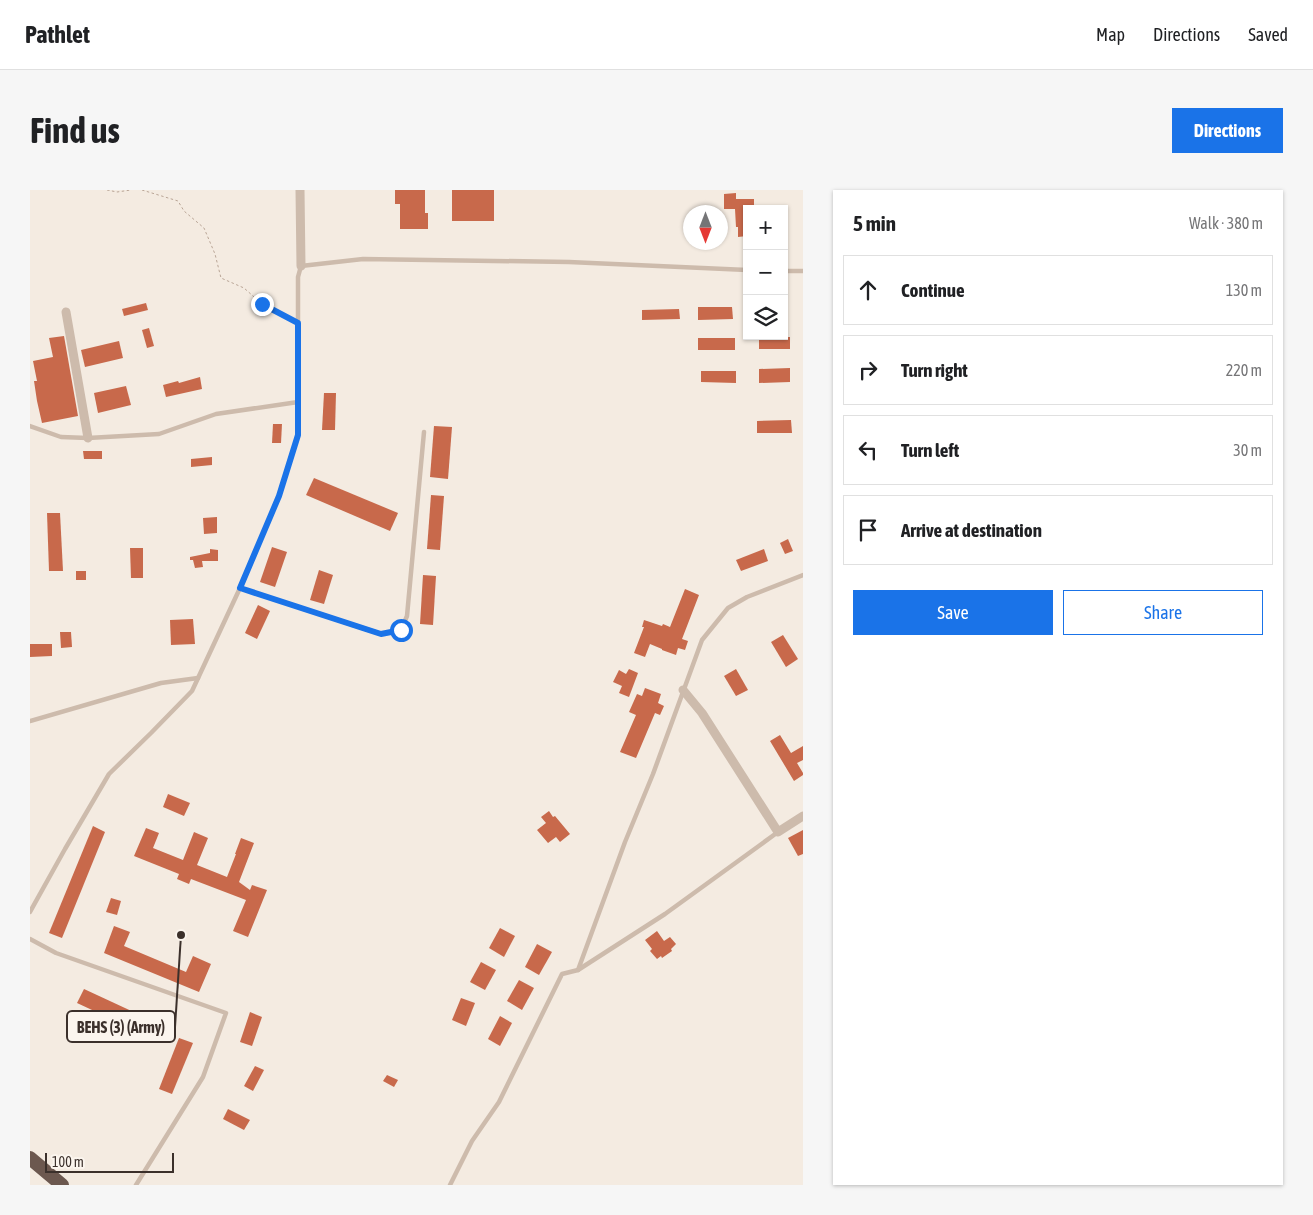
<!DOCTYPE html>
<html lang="en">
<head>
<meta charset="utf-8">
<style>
	body { margin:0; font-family:"Asap Condensed",sans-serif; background:#f6f6f6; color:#202124 }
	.controls { position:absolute; right:15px; top:15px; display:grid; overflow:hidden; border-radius:0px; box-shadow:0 1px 4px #0004 }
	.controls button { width:45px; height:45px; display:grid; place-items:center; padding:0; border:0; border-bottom:1px solid #e0e0e0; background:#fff; color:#202124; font:25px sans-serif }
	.compass { position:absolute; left:653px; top:15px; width:45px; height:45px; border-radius:50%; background:#fff; box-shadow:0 1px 4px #0004; rotate:180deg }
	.scale { position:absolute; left:15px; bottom:12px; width:129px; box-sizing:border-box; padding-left:5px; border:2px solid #3b302b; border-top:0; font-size:14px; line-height:18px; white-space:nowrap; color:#3b302b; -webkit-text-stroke:4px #fbf5ee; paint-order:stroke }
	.stop { position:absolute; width:15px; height:15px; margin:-11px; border:4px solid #1a73e8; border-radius:50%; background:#fff }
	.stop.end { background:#1a73e8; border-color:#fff; box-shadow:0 1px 5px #0008 }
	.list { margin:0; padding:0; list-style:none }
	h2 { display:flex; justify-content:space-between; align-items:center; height:65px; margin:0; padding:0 20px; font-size:21px }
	h2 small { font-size:16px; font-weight:400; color:#757577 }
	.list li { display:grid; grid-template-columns:32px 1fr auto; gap:15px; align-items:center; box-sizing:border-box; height:70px; margin:0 10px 10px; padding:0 10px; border:1px solid #e0e0e0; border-radius:0px }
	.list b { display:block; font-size:19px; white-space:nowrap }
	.list em { font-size:16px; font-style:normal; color:#757577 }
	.actions { display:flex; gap:10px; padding:15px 20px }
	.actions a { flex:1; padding:11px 0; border:1px solid #1a73e8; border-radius:0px; text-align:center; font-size:18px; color:#1a73e8 }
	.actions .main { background:#1a73e8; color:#fff }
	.icon { flex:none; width:28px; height:28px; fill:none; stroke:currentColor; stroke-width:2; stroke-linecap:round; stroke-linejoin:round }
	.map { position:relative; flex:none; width:773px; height:995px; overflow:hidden; border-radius:0px }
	header { display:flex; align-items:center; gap:30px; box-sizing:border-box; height:70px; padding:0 25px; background:#fff; border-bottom:1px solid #e0e0e0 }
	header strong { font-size:24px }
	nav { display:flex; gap:28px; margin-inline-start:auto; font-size:18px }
	.intro { display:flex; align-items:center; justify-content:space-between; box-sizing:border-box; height:120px; padding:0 30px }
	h1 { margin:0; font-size:35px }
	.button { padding:12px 22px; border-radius:0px; background:#1a73e8; color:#fff; font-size:18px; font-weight:700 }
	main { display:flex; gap:30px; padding:0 30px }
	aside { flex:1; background:#fff; border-radius:0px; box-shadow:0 1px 4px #0004 }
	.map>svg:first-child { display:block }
	.building { fill:#c8694b }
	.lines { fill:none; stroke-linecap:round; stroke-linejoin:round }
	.path { stroke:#b9a596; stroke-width:1; stroke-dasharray:2.5 2.5; stroke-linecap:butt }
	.service { stroke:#cdbbac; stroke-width:4.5 }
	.minor { stroke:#cdbbac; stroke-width:9 }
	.trunk { stroke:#6c584f; stroke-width:14 }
	.route { stroke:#1a73e8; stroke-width:6 }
	.leader { fill:none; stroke:#3b302b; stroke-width:2 }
	.callout-dot { fill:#3b302b; stroke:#fbf5ee; stroke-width:2 }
	.callout { fill:#fbf5ee; stroke:#3b302b; stroke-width:2 }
	.callout-label { font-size:16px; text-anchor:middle; font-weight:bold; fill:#3b302b }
</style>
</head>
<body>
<header>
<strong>Pathlet</strong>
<nav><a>Map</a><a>Directions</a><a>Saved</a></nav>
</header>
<div class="intro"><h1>Find us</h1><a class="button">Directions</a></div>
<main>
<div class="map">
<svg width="773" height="995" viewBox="0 0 773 995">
	<rect width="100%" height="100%" fill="#f4ebe1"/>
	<g class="building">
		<polygon points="365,0 395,0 395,23 398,23 398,39 370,39 370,14 365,14"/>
		<rect x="422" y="0" width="42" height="31"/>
		<polygon points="706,3 706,9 724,9 724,19 717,19 717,46 708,47 708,37 706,37 705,19 694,19 694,4"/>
		<polygon points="116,113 118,120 94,126 92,119"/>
		<polygon points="668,117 702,117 703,129 668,130"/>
		<polygon points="649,119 650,129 612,130 612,120"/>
		<polygon points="119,138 124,156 117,158 112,140"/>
		<polygon points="34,146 48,226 12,233 7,211 4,191 7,191 3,171 23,167 19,148"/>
		<polygon points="760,147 760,159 729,159 729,148"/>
		<rect x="668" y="148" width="37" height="12"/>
		<polygon points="89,151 93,168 55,177 51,160"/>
		<polygon points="760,178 760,192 729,193 729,179"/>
		<polygon points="671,181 706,181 706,193 671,192"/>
		<polygon points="170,187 172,199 136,207 133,195 148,191 149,193"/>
		<polygon points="96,196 101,215 68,223 64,203"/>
		<polygon points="294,203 306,203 305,240 292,240"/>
		<polygon points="761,230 762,243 727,243 727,231"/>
		<polygon points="243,234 252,234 251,253 242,253"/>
		<polygon points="404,236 422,237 418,289 400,287"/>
		<polygon points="53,261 72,261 72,269 54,269"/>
		<polygon points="182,267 182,275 161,277 161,269"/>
		<polygon points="284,288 368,323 360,341 276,305"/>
		<polygon points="401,305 414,306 410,360 397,359"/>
		<polygon points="17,323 30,323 33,381 19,381"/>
		<polygon points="187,327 187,343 174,344 173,328"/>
		<polygon points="758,349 763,361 755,364 750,353"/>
		<polygon points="242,357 257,362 245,397 230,392"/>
		<polygon points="100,358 113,358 113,388 101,388"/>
		<polygon points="180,359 188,360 188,371 172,371 173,377 165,378 163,370 160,370 160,367 180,363"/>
		<polygon points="734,359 738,371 711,381 706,370"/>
		<polygon points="289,380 303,385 294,414 280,410"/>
		<rect x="46" y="381" width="10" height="9"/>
		<polygon points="393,385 406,386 403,435 390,434"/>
		<polygon points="655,399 669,405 652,449 658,451 655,460 648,458 646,465 632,460 632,459 620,454 615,467 604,463 614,437 612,437 614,430 632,436 633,434 640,437"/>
		<polygon points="228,415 240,421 227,449 215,443"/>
		<polygon points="163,429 165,454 141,455 140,430"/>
		<polygon points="30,442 41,442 42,457 31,458"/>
		<polygon points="753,445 768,469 756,477 741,452"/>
		<polygon points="0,454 22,454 22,466 0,467"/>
		<polygon points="599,479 608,483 599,507 589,503 592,496 583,492 589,480 596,484"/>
		<polygon points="706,479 718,500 706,506 694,486"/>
		<polygon points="615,498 631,504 628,513 634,516 630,525 625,523 606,568 590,562 606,525 599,522 607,504 612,506"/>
		<polygon points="750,545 761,563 773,556 773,570 767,573 773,583 773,585 764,591 740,551"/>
		<polygon points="138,604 160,613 154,626 133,617"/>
		<polygon points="519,621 523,627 525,626 540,644 530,652 526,647 518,653 507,640 516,633 511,627"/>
		<polygon points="63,636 75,642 32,748 19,743"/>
		<polygon points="116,638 129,643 123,658 153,670 164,642 178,648 167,675 197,687 206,664 205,664 211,648 224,653 209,692 220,700 222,695 237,700 218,747 203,741 216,710 161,689 159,694 147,689 149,684 104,666"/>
		<polygon points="773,640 773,664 768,666 758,648"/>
		<polygon points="81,708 91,711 87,725 76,722"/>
		<polygon points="84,736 100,742 94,756 156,782 163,766 181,774 169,802 74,763"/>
		<polygon points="470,738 485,746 474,767 459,758"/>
		<polygon points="627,741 634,751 640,747 646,754 641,759 642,761 632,768 631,766 627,769 620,761 622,759 615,750"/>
		<polygon points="507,754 522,762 509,785 495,777"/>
		<polygon points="451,772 466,780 455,800 440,792"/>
		<polygon points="489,790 504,798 492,820 477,811"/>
		<polygon points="54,799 123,831 116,845 47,813"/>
		<polygon points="431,808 445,813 436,836 422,830"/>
		<polygon points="220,822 232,827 222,856 210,852"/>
		<polygon points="470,826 482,833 470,856 458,849"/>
		<polygon points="149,848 163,853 142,904 129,899"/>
		<polygon points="225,876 234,880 223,901 214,896"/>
		<polygon points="357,885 368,890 364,897 353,891"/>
		<polygon points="198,919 220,930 214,940 193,929"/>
	</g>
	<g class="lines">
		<g class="path">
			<polyline points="77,0 87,2 101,0"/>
			<polyline points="112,0 148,11 154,21 174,38 185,64 191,88 214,98 232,114 261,129"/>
		</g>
		<g class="service">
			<polyline points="754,81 773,81"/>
			<polyline points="0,236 31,247 58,248 129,244 186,224 268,212"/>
			<polyline points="210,398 351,444 371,440 377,426 394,242"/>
			<polyline points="0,531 131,493 168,488"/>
			<polyline points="0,722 35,659 79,584 121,543 162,501 210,398 249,306 268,245 268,87 271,76 333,69 539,72 717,80"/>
			<polyline points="0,749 26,763 196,823 173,887 106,995"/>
			<polyline points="548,780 595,652 623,584 672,450 698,418 717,407 773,385"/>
			<polyline points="420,995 442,951 469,912 532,784 548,780 635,724 748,642"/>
		</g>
		<g class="minor">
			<polyline points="270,0 271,76"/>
			<polyline points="36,122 58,248"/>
			<polyline points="653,500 672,523 748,642 773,626"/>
		</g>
		<polyline class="trunk" points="0,968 32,995"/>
	</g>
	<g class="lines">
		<polyline class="route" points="232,114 268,133 268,245 249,306 210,398 351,444 371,440"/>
	</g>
	<path class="leader" d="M151 745L145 837"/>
	<circle class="callout-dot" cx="151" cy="745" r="5"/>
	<rect class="callout" x="37" y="821" width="108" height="31" rx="5"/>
	<g class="callout-label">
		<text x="91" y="843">BEHS (3) (Army)</text>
	</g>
</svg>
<div class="controls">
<button>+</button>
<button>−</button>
<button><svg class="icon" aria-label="layers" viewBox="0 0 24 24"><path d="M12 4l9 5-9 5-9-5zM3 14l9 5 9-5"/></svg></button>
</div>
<svg class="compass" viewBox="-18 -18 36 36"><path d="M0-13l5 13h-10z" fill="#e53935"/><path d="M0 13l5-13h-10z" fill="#757577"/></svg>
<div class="scale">100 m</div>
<div class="stop" style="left:371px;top:440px"></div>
<div class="stop end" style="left:232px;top:114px"></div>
</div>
<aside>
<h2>5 min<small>Walk · 380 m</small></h2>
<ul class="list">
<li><svg class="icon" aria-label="ahead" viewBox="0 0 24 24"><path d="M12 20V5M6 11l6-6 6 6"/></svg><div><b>Continue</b></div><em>130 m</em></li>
<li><svg class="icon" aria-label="right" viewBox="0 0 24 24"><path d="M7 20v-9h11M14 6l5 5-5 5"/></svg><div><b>Turn right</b></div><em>220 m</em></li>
<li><svg class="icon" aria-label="left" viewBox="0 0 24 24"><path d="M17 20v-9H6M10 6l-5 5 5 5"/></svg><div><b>Turn left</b></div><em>30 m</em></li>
<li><svg class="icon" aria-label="arrive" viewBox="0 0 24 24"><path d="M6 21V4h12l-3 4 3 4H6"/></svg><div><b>Arrive at destination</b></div></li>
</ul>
<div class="actions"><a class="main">Save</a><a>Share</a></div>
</aside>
</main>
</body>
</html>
